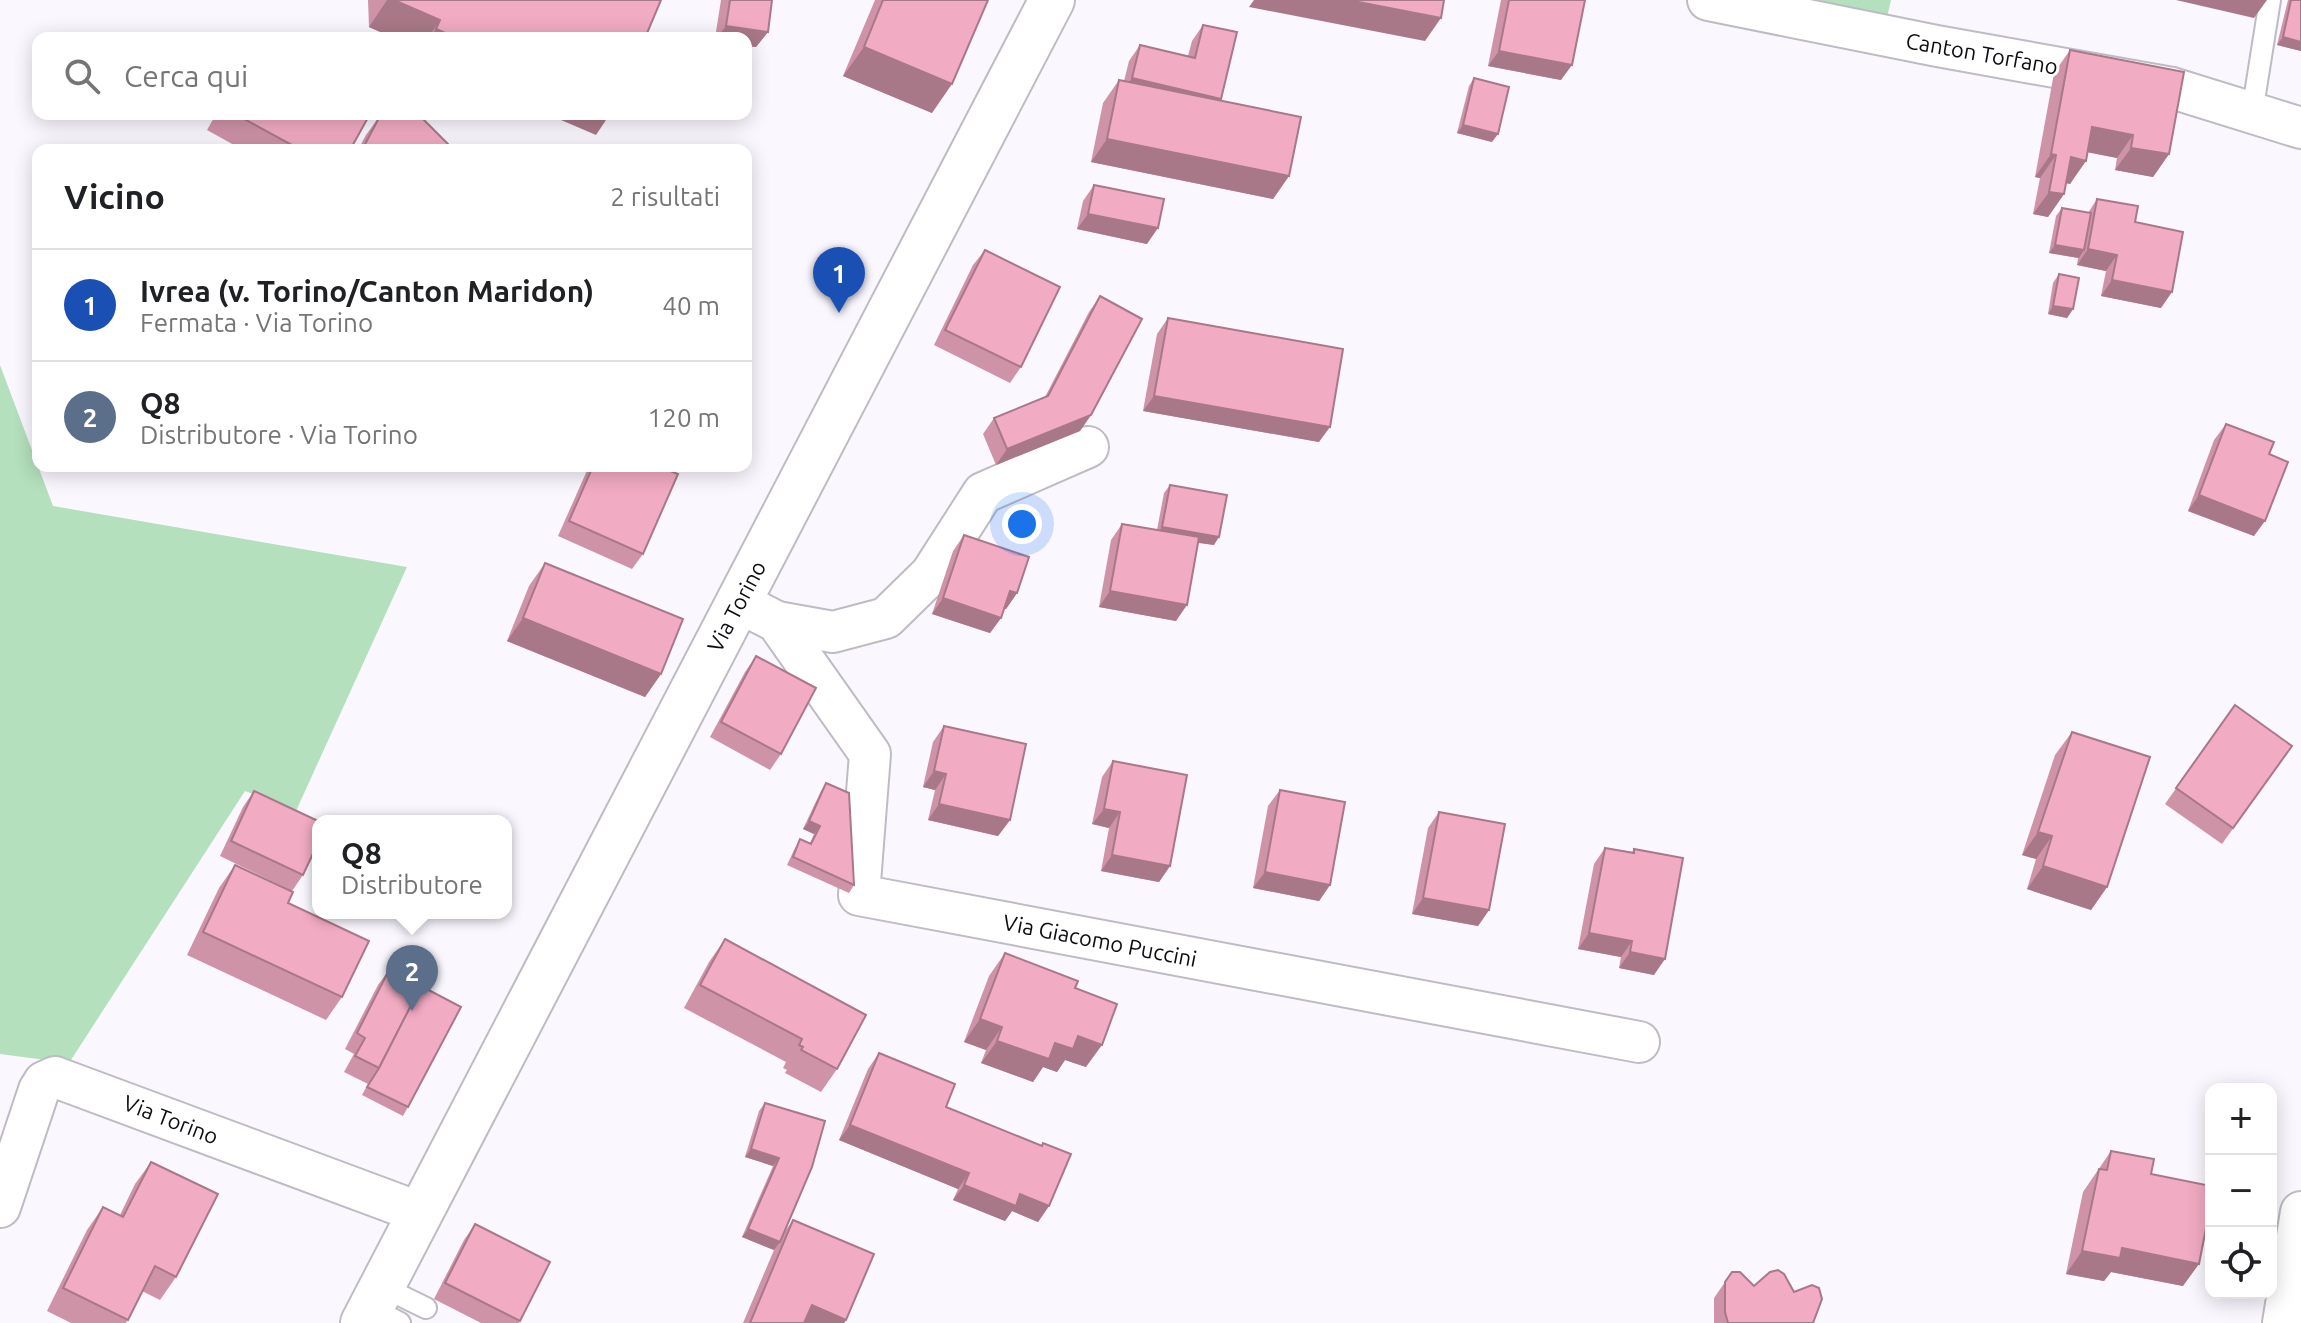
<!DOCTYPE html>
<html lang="it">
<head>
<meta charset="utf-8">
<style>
	body { margin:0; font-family:Ubuntu,sans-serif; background:#f6f6f6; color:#202124 }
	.controls { position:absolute; right:24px; bottom:24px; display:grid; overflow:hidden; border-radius:16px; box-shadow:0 4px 20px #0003 }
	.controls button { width:72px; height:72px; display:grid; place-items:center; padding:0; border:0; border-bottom:2px solid #e0e0e0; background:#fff; color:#202124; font:40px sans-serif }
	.you { position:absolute; left:1022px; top:524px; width:28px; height:28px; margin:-20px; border:6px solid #fff; border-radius:50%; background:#1a73e8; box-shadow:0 0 0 12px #1a73e833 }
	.badge { display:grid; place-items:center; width:52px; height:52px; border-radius:50%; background:#d93025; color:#fff; font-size:26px; font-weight:700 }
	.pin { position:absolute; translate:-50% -66px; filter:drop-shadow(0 2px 4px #0008) }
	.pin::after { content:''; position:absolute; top:42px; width:28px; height:24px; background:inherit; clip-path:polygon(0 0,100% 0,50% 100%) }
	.popup { position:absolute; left:312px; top:815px; width:200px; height:104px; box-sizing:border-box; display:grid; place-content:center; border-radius:16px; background:#fff; filter:drop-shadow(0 2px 6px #0005); font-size:26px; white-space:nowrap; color:#757577 }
	.popup b { font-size:30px; color:#202124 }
	.popup::after { content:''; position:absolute; left:50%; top:100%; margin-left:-16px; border:16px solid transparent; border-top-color:#fff }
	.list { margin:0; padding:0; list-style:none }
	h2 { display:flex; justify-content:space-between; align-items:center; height:104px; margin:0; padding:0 32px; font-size:34px }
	h2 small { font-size:26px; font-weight:400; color:#757577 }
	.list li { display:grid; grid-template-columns:52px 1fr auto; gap:24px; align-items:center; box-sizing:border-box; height:112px; padding:0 32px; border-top:2px solid #e0e0e0 }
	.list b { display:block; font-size:30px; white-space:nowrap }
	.list p { margin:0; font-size:26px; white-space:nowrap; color:#757577 }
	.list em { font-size:26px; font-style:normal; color:#757577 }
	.icon { flex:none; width:44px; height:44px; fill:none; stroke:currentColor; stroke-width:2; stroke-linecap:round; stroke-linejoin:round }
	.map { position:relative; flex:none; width:2301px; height:1323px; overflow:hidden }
	.search { position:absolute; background:#fff; box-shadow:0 4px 20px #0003; left:32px; top:32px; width:720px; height:88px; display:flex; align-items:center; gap:20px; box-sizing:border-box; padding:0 28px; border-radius:16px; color:#757577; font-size:30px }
	.panel { position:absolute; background:#fff; box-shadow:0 4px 20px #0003; left:32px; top:144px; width:720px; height:328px; border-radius:16px }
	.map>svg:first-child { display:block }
	.green { fill:#b4e0bd }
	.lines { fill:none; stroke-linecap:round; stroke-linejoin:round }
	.lane-casing { stroke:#bfbbc5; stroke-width:24 }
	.street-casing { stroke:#bfbbc5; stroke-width:44 }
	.secondary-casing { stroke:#bfbbc5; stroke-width:48 }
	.lane { stroke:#fff; stroke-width:20 }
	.street { stroke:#fff; stroke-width:40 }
	.secondary { stroke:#fff; stroke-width:44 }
	.wall { fill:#cf93a8 }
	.shaded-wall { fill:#a97888 }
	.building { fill:#f1abc3; stroke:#a97888; stroke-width:2 }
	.labels { text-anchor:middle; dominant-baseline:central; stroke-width:6; stroke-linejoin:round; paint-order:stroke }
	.street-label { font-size:22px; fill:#0e0c10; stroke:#fff }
</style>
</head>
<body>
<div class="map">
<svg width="2301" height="1323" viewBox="0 0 2301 1323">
	<rect width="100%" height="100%" fill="#faf7ff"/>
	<g class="green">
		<polygon points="1783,0 1891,0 1886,22"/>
		<polygon points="0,365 53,506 407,567 296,811 245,791 69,1063 0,1054"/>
	</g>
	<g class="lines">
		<defs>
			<g id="lane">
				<polyline points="2252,113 2270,0"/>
				<polyline points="383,1287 426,1308"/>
				<polyline points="371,1308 400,1323"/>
			</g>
			<g id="street">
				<polyline points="1708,0 1937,46 2172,88 2301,128"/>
				<polyline points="738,602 777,622 870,754 859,895 1639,1042"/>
				<polyline points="777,622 833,632 886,618 931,574 983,493 1088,447"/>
				<polyline points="0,1207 39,1090 44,1082 55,1077 421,1213"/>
				<polyline points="2283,1323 2301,1212"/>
			</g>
			<polyline id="secondary" points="363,1323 1052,0"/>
		</defs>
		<use href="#lane" class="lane-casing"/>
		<use href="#street" class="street-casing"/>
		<use href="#secondary" class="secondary-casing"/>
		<use href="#lane" class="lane"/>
		<use href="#street" class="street"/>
		<use href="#secondary" class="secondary"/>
	</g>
	<g class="wall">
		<polygon points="368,0 661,0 645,38 394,38 369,27"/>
		<polygon points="721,0 772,0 768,32 756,47 746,46 746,38 715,38"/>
		<polygon points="875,0 988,0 932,113 843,76"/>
		<polygon points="1501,0 1585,0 1561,80 1488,66"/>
		<polygon points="2288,0 2301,0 2301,51 2277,45"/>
		<polygon points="1203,25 1220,100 1289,176 1273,199 1091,162 1103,103 1119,80 1124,81 1129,61 1140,45 1188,56 1192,41"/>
		<polygon points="2070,50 2169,154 2153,177 2115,170 2117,158 2088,152 2070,184 2066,183 2064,194 2048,217 2033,214 2040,178 2035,177 2054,73"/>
		<polygon points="1474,78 1492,142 1457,133 1469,86"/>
		<polygon points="216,114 370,114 350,150 243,150 207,130"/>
		<polygon points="381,114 446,150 358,150 366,135"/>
		<polygon points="1094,185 1147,244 1077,229 1083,201"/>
		<polygon points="2097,199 2135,222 2161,308 2101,296 2106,271 2077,265 2078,258 2049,253 2056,216 2062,208 2088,213"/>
		<polygon points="985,250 1021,367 1010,383 934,345 973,265"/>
		<polygon points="2059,274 2073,309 2067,318 2048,314 2053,283"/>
		<polygon points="1100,296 1091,415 1080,431 996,465 983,434 994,418 1045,397 1089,312"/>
		<polygon points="1168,318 1319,442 1143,411 1157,334"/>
		<polygon points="2226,424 2269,454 2254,536 2188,511 2214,440"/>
		<polygon points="589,466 658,466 643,554 632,569 558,536"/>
		<polygon points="1170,485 1214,545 1198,543 1176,621 1099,607 1111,540 1122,524 1157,530 1164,493"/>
		<polygon points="964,535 1017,593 1006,609 1004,608 1001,618 990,633 932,614 953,551"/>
		<polygon points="545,563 661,674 645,697 507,641 529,586"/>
		<polygon points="756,656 781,754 770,770 710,737 745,672"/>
		<polygon points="2235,705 2292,746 2222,844 2165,804"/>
		<polygon points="944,726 1010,820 998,836 928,820 935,790 923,787 933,742"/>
		<polygon points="2072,732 2107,887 2091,910 2027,889 2036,859 2022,855 2055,755"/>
		<polygon points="1113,761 1170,866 1159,882 1101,871 1109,828 1092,824 1102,777"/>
		<polygon points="826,783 854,885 849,893 787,865 795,848 800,839 810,843 814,834 803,829 821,791"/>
		<polygon points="1280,790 1330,885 1319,901 1253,888 1268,806"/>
		<polygon points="254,791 303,875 292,891 220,856 243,807"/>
		<polygon points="1439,812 1489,910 1478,926 1412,914 1428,828"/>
		<polygon points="1605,848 1632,852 1634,849 1654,975 1619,968 1621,957 1578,949 1594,864"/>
		<polygon points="235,865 288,903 342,997 326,1020 187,955 219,888"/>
		<polygon points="725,939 837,1069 821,1092 785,1073 787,1070 783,1068 786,1062 684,1008 709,962"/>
		<polygon points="1005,953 1075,988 1086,1067 1065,1060 1057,1072 1043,1067 1033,1082 981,1063 986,1050 964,1042 989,976"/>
		<polygon points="389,970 408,1107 403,1116 362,1095 368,1084 344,1072 354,1054 345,1049 378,985"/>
		<polygon points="879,1053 946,1107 1041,1146 1043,1143 1049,1206 1038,1222 1012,1211 1005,1221 953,1200 958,1189 839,1140 868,1069"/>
		<polygon points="765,1103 825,1121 783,1234 793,1220 846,1320 844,1323 743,1323 774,1250 742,1237 773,1166 745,1157 759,1111"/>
		<polygon points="2111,1151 2151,1174 2183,1286 2111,1272 2104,1281 2066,1274 2083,1192"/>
		<polygon points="151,1162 176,1277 160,1300 142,1291 126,1323 71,1323 47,1311 87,1230 103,1207 120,1215 135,1184"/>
		<polygon points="475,1224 550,1262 519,1323 481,1323 434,1299 464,1240"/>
		<polygon points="1732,1272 1754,1286 1794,1292 1813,1323 1714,1323 1714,1298"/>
	</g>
	<g class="shaded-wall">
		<polygon points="387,0 394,0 440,20 428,38 394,38 369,27"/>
		<polygon points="1254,0 1348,0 1441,18 1425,41 1249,7"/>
		<polygon points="2176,0 2267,0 2254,18"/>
		<polygon points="726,26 768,32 756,47 746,46 746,38 717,38"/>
		<polygon points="436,29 457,38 430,38"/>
		<polygon points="2283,37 2301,42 2301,51 2277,45"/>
		<polygon points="864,47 952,84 932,113 843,76"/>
		<polygon points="1499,51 1572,65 1561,80 1488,66"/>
		<polygon points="1132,78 1221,99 1121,94"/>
		<polygon points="547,114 610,114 596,135"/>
		<polygon points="1463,125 1498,134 1492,142 1457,133"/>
		<polygon points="2092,127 2133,135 2117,158 2076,150"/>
		<polygon points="1107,139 1289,176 1273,199 1091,162"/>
		<polygon points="2131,148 2169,154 2153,177 2115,170"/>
		<polygon points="2051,154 2056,155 2040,178 2035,177"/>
		<polygon points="2071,157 2086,161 2070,184 2055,180"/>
		<polygon points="2049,192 2064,194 2048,217 2033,214"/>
		<polygon points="1088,214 1158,228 1147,244 1077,229"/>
		<polygon points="2055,245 2084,250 2079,258 2049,253"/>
		<polygon points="2088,249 2117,255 2106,271 2077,265"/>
		<polygon points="2112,280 2172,292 2161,308 2101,296"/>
		<polygon points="2053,306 2073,309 2067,318 2048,314"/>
		<polygon points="1154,396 1330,427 1319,442 1143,411"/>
		<polygon points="1091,415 1080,431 996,465 1007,449"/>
		<polygon points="2199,495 2265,521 2254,536 2188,511"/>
		<polygon points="1162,527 1219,537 1214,545 1156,536"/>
		<polygon points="1010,591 1017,593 1006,609 999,607"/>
		<polygon points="1110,591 1187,605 1176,621 1099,607"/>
		<polygon points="943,598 1001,618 990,633 932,614"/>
		<polygon points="523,618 661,674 645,697 507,641"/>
		<polygon points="934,771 946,774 935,790 923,787"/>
		<polygon points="939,804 1010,820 998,836 928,820"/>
		<polygon points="1104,809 1120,812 1109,828 1092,824"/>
		<polygon points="809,821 820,826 814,834 803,829"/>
		<polygon points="2038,832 2052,836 2036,859 2022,855"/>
		<polygon points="1112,855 1170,866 1159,882 1101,871"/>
		<polygon points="2043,866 2107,887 2091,910 2027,889"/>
		<polygon points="1265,872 1330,885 1319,901 1253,888"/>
		<polygon points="1423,898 1489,910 1478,926 1412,914"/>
		<polygon points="1589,933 1632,941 1621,957 1578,949"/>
		<polygon points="1630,952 1665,959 1654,975 1619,968"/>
		<polygon points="980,1019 1002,1027 986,1050 964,1042"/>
		<polygon points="1078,1036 1102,1045 1086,1067 1065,1060 1057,1072 1043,1067 1033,1082 981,1063 997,1041 1055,1043"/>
		<polygon points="850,1125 969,1173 958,1189 839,1140"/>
		<polygon points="751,1149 779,1158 773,1166 745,1157"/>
		<polygon points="964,1185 1020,1194 1049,1206 1038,1222 1012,1211 1005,1221 953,1200"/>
		<polygon points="748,1229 780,1242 774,1250 742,1237"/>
		<polygon points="2122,1248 2199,1264 2183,1286 2111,1272 2104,1281 2066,1274 2082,1251"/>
		<polygon points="812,1305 846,1320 844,1323 800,1323"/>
	</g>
	<g class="building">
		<polygon points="394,0 661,0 645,38 457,38 436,29 440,20"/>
		<polygon points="730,0 772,0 768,32 726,26"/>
		<polygon points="883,0 988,0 952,84 864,47"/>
		<polygon points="1348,0 1444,0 1441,18"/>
		<polygon points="1509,0 1585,0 1572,65 1499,51"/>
		<polygon points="2291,0 2301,0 2301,42 2283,37"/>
		<polygon points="1203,25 1237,32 1221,99 1132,78 1140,45 1195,58"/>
		<polygon points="2070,50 2184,72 2169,154 2131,148 2133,135 2092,127 2086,161 2071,157 2064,194 2049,192 2056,155 2051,154"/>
		<polygon points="1474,78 1509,87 1498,134 1463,125"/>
		<polygon points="1119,80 1301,117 1289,176 1107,139"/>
		<polygon points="235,114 370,114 350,150 301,150"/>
		<polygon points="381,114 401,114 421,117 448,144 446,150 362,150"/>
		<polygon points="1094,185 1164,199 1158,228 1088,214"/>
		<polygon points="2097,199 2138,206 2135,222 2183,232 2172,292 2112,280 2117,255 2088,249"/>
		<polygon points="2062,208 2091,213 2084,250 2055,245"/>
		<polygon points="985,250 1060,287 1021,367 945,330"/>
		<polygon points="2059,274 2079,278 2073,309 2053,306"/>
		<polygon points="1100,296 1142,319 1091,415 1007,449 994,418 1048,396"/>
		<polygon points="1168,318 1343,349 1330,427 1154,396"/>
		<polygon points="2226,424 2274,442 2269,454 2288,462 2265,521 2199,495"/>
		<polygon points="593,466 658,466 678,474 643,554 569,521"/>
		<polygon points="1170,485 1227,495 1219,537 1162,527"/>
		<polygon points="1122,524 1199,537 1187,605 1110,591"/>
		<polygon points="964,535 1029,557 1017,593 1010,591 1001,618 943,598"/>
		<polygon points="545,563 683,619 661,674 523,618"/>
		<polygon points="756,656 816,688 781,754 721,722"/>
		<polygon points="2235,705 2292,746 2233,828 2176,788"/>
		<polygon points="944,726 1026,744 1010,820 939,804 946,774 934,771"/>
		<polygon points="2072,732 2150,757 2107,887 2043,866 2052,836 2038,832"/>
		<polygon points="1113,761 1187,775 1170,866 1112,855 1120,812 1104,809"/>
		<polygon points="826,783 849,793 854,885 793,857 800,839 811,844 820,826 809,821"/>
		<polygon points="1280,790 1345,802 1330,885 1265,872"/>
		<polygon points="254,791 318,821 318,843 303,875 231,841"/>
		<polygon points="1439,812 1505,824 1489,910 1423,898"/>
		<polygon points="1605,848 1634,853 1634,849 1683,858 1665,959 1630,952 1632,941 1589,933"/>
		<polygon points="235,865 293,892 288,903 369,941 342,997 203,932"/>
		<polygon points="725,939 866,1015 837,1069 801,1050 803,1047 799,1045 802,1039 700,985"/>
		<polygon points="1005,953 1078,981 1075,988 1117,1004 1102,1045 1078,1036 1073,1049 1055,1043 1049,1059 997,1041 1002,1027 980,1019"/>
		<polygon points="389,970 421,986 379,1068 355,1056 365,1038 357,1033"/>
		<polygon points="421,986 461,1007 408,1107 367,1087 379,1068"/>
		<polygon points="879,1053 955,1084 946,1107 1042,1146 1043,1143 1071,1154 1049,1206 1020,1194 1016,1206 964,1185 969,1173 850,1125"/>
		<polygon points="765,1103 825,1121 812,1167 780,1242 748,1229 779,1158 751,1149"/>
		<polygon points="2111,1151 2154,1159 2151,1174 2211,1186 2211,1203 2199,1264 2122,1248 2120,1258 2082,1251 2099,1169 2107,1170"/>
		<polygon points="151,1162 218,1194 176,1277 155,1266 128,1320 63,1288 103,1207 123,1217"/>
		<polygon points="793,1220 874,1254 846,1320 812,1305 804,1323 750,1323"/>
		<polygon points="475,1224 550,1262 520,1321 445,1283"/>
		<polygon points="1778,1270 1784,1274 1794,1292 1812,1285 1819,1288 1822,1299 1813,1323 1728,1323 1725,1312 1725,1282 1732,1272 1740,1272 1754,1286 1770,1272"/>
	</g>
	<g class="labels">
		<g class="street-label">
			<text transform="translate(1982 53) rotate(10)">Canton Torfano</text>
			<text transform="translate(736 606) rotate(-62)">Via Torino</text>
			<text transform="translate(1100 940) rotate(11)">Via Giacomo Puccini</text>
			<text transform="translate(171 1119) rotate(21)">Via Torino</text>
		</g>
	</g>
</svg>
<div class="controls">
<button>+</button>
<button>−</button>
<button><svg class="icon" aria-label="locate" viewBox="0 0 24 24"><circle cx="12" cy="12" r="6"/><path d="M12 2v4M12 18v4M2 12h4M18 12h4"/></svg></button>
</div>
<div class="you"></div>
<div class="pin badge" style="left:839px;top:313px;background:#1a4fb4">1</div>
<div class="pin badge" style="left:412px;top:1011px;background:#5c6f8a">2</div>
<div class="popup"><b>Q8</b>Distributore</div>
<div class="search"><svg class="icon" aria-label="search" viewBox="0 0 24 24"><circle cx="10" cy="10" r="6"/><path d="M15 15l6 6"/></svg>Cerca qui</div>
<section class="panel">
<h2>Vicino<small>2 risultati</small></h2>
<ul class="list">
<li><span class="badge" style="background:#1a4fb4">1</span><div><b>Ivrea (v. Torino/Canton Maridon)</b><p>Fermata · Via Torino</p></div><em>40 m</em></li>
<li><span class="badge" style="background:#5c6f8a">2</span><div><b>Q8</b><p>Distributore · Via Torino</p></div><em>120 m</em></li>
</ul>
</section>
</div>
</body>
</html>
